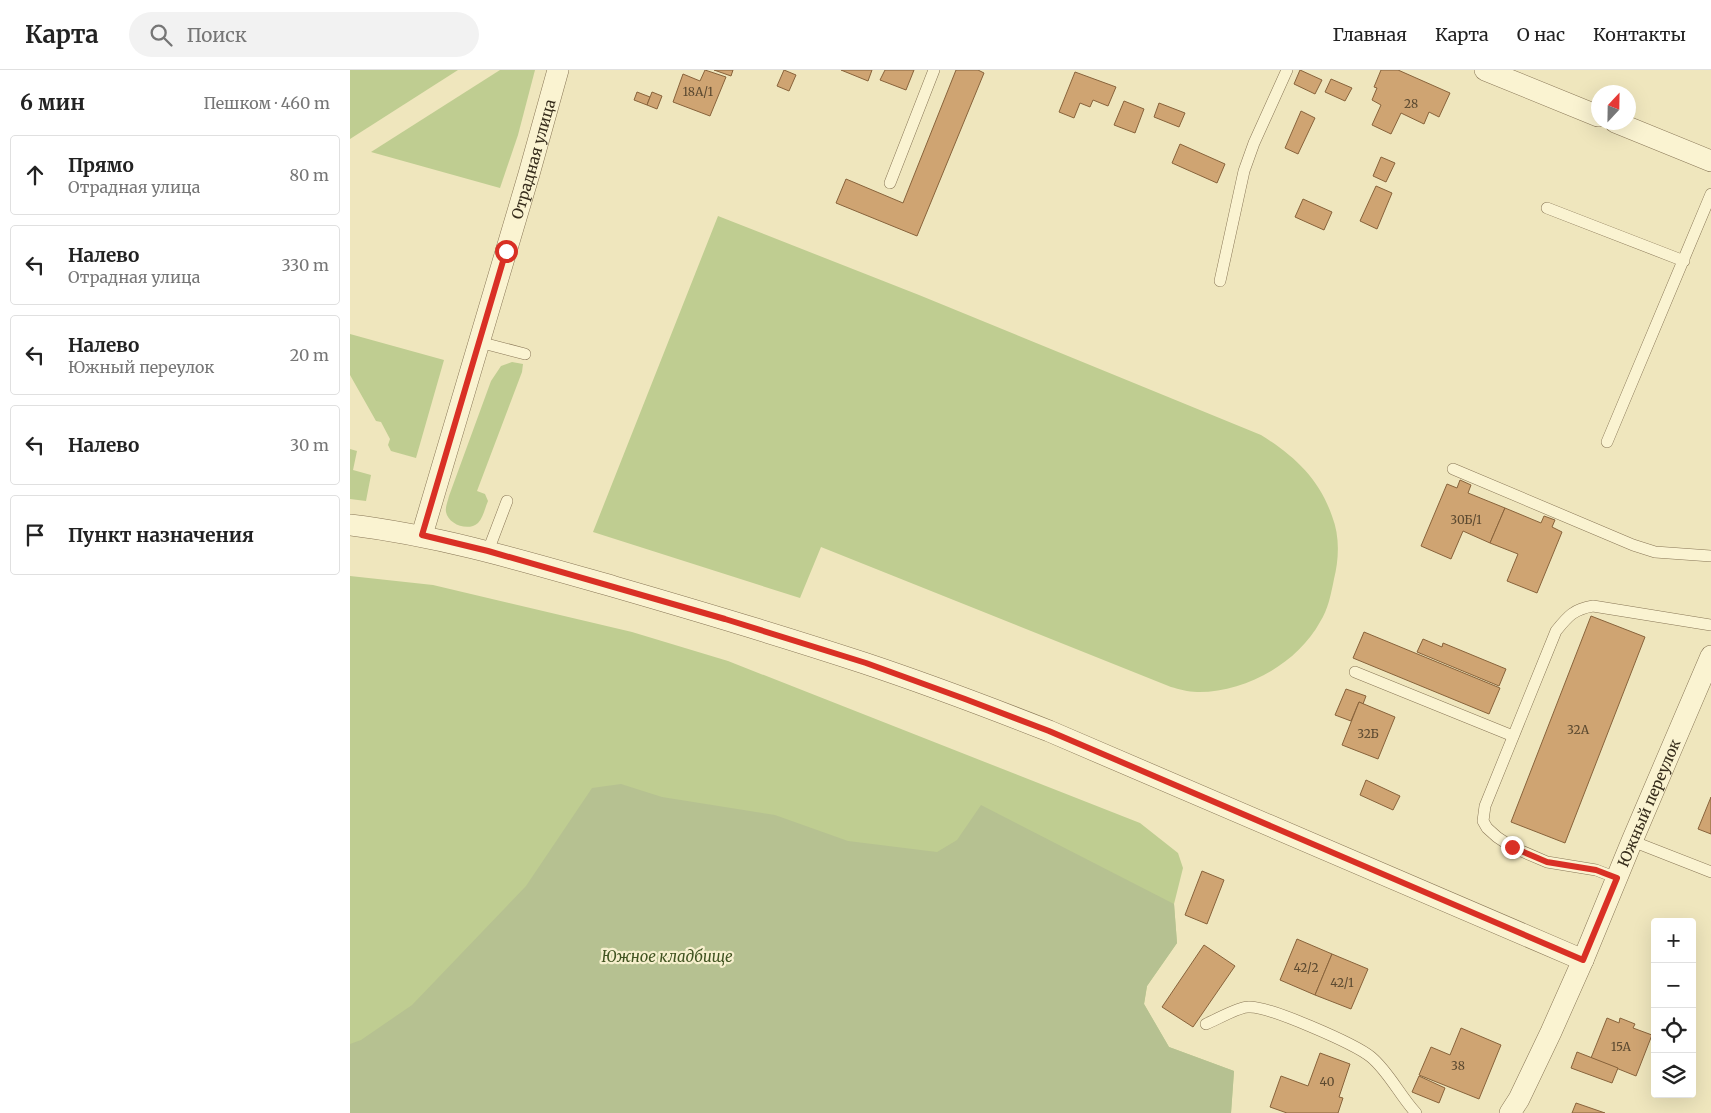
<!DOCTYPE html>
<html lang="ru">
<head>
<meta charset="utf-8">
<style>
	body { margin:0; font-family:Merriweather,serif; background:#f2f2f2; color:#222 }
	.controls { position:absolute; right:15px; bottom:15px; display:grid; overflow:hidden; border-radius:5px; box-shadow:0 5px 20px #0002 }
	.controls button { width:45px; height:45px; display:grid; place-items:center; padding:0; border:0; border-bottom:1px solid #e0e0e0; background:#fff; color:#222; font:25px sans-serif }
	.compass { position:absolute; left:1241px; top:15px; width:45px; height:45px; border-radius:50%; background:#fff; box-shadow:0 5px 20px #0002; rotate:22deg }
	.stop { position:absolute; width:15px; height:15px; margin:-11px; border:4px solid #d93025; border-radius:50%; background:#fff }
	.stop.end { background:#d93025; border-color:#fff; box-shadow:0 1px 5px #0008 }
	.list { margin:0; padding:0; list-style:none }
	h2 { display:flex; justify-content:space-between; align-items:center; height:65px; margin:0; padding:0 20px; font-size:21px }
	h2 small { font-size:16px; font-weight:400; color:#767676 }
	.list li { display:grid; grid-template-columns:32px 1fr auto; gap:15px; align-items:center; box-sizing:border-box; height:80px; margin:0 10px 10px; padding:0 10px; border:1px solid #e0e0e0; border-radius:5px }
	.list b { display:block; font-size:19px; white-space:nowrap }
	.list p { margin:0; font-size:16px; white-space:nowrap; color:#767676 }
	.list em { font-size:16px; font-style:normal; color:#767676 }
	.icon { flex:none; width:28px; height:28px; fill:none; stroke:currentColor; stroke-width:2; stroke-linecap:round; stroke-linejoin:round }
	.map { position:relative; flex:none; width:1361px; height:1043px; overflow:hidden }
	header { display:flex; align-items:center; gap:30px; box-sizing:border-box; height:70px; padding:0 25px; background:#fff; border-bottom:1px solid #e0e0e0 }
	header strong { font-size:24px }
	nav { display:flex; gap:28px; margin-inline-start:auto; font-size:18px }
	.search { width:350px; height:45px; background:#f2f2f2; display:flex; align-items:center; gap:12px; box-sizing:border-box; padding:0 18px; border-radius:28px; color:#767676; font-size:19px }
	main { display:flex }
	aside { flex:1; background:#fff }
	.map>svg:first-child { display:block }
	.green { fill:#bfcd91 }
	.cemetery { fill:#b6c191 }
	.building { fill:#cfa472; stroke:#88633b }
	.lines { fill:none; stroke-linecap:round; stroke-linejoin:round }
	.service-casing { stroke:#887656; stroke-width:12 }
	.minor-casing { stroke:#887656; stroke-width:22 }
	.service { stroke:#faf3d1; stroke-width:11 }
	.minor { stroke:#faf3d1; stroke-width:21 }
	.route { stroke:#d93025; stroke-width:6 }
	.labels { text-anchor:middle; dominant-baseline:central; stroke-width:4.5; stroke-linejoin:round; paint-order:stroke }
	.number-label { font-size:12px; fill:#5c4a31 }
	.street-label { font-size:15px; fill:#362c1b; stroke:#f6efcd }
	.park-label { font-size:15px; font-style:italic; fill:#415421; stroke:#f6efcd }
</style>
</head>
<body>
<header>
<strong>Карта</strong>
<div class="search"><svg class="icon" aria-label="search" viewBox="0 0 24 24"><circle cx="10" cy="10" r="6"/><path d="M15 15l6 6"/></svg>Поиск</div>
<nav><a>Главная</a><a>Карта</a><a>О нас</a><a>Контакты</a></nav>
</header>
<main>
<aside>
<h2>6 мин<small>Пешком · 460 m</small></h2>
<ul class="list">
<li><svg class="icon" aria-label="ahead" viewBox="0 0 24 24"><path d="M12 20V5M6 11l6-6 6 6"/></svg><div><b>Прямо</b><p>Отрадная улица</p></div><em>80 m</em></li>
<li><svg class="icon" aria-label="left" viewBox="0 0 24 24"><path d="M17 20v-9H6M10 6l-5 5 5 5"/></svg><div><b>Налево</b><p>Отрадная улица</p></div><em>330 m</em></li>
<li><svg class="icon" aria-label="left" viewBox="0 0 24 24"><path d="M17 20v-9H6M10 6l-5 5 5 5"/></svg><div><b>Налево</b><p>Южный переулок</p></div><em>20 m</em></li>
<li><svg class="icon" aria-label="left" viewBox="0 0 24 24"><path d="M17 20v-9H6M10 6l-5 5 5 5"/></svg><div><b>Налево</b></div><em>30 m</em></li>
<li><svg class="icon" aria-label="arrive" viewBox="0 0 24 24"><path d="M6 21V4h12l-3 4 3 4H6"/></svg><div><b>Пункт назначения</b></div></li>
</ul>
</aside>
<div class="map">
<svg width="1361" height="1043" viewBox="0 0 1361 1043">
	<rect width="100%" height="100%" fill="#efe6bd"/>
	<g class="green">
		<polygon points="0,0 108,0 0,69"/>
		<polygon points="150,0 185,0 168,65 150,118 21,82"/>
		<path d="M368,146L569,225L911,365C943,385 969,408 982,446C990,466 989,489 984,509C981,524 978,540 970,552C947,594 894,623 847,622C838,622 829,619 821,617L471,477L450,528L243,462Z"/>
		<polygon points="0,264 94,290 66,388 41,381 38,375 40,369 31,352 26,351 0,305"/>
		<path d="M162,292L173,294L172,302L127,421L135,424L138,431C135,438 133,448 128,453C118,462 98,454 96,442C95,437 98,431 99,426L141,311L151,296Z"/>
		<polygon points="0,379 7,381 3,400 21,405 16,431 0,429"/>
		<polygon points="0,506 83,515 282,562 378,591 790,753 828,783 833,798 824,834 827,873 797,916 794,934 819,977 884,1001 881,1043 0,1043"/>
	</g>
	<polygon class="cemetery" points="271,714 312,727 425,745 498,771 587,782 607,770 631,735 824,834 827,873 797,916 794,934 819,977 884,1001 881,1043 0,1043 0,974 11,970 62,935 176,816 242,718"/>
	<g class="building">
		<polygon points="355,0 376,7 360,46 323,32 333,4 350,11"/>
		<polygon points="364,0 383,0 381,6"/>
		<polygon points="434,0 446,5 439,21 427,16"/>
		<polygon points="491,0 522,0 518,11"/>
		<polygon points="535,0 564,0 556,20 530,10"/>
		<polygon points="606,0 628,0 634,3 567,166 486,133 496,109 553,133"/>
		<polygon points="950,0 972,10 965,24 944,14"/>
		<polygon points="1031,0 1048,0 1100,23 1089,47 1079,42 1074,54 1051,43 1041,64 1022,55 1031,35 1022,30 1027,18 1024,17"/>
		<polygon points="725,2 766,17 758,36 743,30 740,37 730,33 724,48 709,42"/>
		<polygon points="981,9 1002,18 995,31 975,22"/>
		<polygon points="287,22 300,27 297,35 284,30"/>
		<polygon points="302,22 312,26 307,39 297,35"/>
		<polygon points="774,31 794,39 785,63 764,55"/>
		<polygon points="809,33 835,43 829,57 804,47"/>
		<polygon points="951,41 965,48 948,84 935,78"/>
		<polygon points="830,74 875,94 867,113 822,93"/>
		<polygon points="1031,87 1045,93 1036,112 1023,106"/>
		<polygon points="1026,116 1042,123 1027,159 1010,151"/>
		<polygon points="953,129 982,142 974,160 945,147"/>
		<polygon points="1110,410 1121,415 1118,423 1155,438 1140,473 1113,461 1101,489 1071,476 1097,414 1107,418"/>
		<polygon points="1155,438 1191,453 1194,446 1205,450 1202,457 1212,462 1187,523 1157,511 1168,484 1140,473"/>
		<polygon points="1241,546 1295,567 1215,773 1161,752"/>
		<polygon points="1014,562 1150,618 1139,644 1003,588"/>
		<polygon points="1073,569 1092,577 1093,573 1156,599 1149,616 1067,582"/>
		<polygon points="996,619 1016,626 1013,634 1009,632 1001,651 985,645"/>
		<polygon points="1009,632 1045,647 1028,689 992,675"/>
		<polygon points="1016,710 1050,726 1043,740 1010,725"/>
		<polygon points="1361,727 1361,764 1348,759"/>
		<polygon points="852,801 874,810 857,854 835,845"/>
		<polygon points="947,869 982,884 965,925 930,910"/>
		<polygon points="854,875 885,896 843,957 812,937"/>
		<polygon points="982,884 1018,899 1001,939 965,925"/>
		<polygon points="1257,948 1269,953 1270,948 1285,954 1283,958 1302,965 1286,1006 1241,988"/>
		<polygon points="1111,958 1151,975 1129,1029 1069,1005 1081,977 1100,985"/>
		<polygon points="1227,982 1268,998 1262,1013 1221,998"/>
		<polygon points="970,983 1000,994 989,1027 993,1028 988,1043 937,1043 920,1037 931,1006 958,1016"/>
		<polygon points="1069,1006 1095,1018 1089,1033 1062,1022"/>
		<polygon points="1226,1033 1255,1043 1222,1043"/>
	</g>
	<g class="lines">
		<defs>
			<g id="service">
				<polyline points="540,113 584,0"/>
				<polyline points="1197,138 1334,191"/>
				<polyline points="870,211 894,101 904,73 937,0"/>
				<polyline points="129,272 175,284"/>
				<polyline points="1257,372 1361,124"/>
				<polyline points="1103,399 1283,475 1305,482 1361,486"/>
				<polyline points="138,481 157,431"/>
				<polyline points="1005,602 1163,666"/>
				<polyline points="1282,771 1361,802"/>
				<path d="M1267,808L1246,800L1197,792L1162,777L1147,767L1137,758L1133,751L1135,736L1206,561C1218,546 1224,539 1243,536L1361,555"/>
				<path d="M856,954C866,950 888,937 898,937C917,935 1005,974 1021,987C1039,1002 1050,1026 1066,1043"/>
			</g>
			<g id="minor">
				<polyline points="1135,0 1248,46"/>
				<polyline points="1265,52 1361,91"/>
				<path d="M0,455C91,466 177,492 265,517C348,541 432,566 514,593C577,614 638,637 699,661L1233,890"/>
				<path id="s1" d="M72,465L179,104L208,0"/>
				<path id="s2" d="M1160,1043L1169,1029L1201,962L1233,890L1282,771L1361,586"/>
			</g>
		</defs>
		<use href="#service" class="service-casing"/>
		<use href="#minor" class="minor-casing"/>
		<use href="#service" class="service"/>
		<use href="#minor" class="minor"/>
	</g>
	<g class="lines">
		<polyline class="route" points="156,181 72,465 138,481 375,549 516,593 615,629 699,661 1233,890 1267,808 1246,800 1197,792 1162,777"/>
	</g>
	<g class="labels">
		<g class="number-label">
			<text x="348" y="21">18А/1</text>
			<text x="1061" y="33">28</text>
			<text x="1116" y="449">30Б/1</text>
			<text x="1228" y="659">32А</text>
			<text x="1018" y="663">32Б</text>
			<text x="956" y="897">42/2</text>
			<text x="992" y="912">42/1</text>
			<text x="1271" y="976">15А</text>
			<text x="1108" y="995">38</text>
			<text x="977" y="1011">40</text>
		</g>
		<g class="street-label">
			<text stroke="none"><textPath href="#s1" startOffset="392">Отрадная улица</textPath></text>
			<text stroke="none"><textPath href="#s2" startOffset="340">Южный переулок</textPath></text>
		</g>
		<g class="park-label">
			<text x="317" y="886">Южное кладбище</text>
		</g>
	</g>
</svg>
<div class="controls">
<button>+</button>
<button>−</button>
<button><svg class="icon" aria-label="locate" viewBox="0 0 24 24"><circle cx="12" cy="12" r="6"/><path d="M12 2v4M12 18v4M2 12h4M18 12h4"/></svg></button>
<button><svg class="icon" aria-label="layers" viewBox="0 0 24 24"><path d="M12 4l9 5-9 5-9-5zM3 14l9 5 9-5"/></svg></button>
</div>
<svg class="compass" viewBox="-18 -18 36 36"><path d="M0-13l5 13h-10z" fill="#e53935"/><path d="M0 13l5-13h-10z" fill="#767676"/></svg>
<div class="stop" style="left:156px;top:181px"></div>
<div class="stop end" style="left:1162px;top:777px"></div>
</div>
</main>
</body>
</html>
